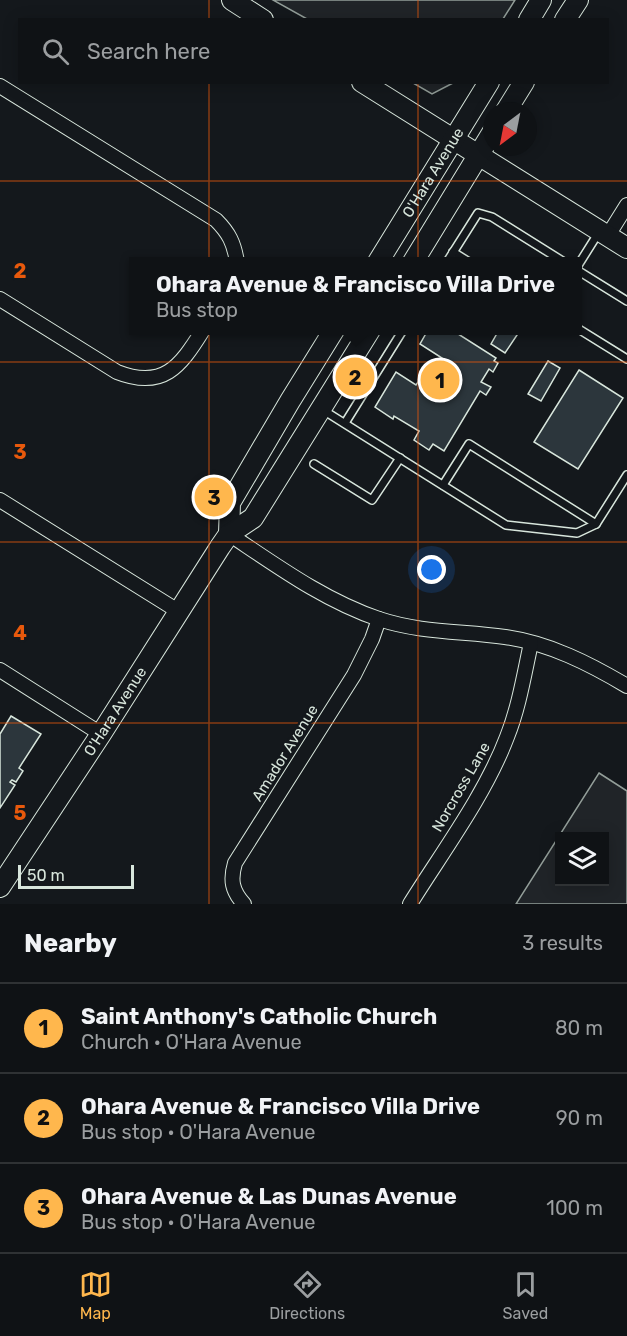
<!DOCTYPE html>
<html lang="en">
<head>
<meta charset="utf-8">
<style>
	body { margin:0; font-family:Rubik,sans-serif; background:#181b1e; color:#f1f3f6 }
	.controls { position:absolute; right:18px; bottom:18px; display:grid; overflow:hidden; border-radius:0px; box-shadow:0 3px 15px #0003 }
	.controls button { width:54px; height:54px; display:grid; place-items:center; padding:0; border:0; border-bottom:2px solid #2f3234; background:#0f1215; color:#f1f3f6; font:30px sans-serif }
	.compass { position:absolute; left:483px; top:102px; width:54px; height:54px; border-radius:50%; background:#0f1215; box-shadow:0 3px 15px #0003; rotate:212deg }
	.scale { position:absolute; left:18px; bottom:15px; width:116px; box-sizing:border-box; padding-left:6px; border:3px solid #d8e6dc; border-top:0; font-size:16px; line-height:21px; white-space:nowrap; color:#d8e6dc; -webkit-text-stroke:4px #14181c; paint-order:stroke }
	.you { position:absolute; left:432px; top:570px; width:21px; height:21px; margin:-15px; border:4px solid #fff; border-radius:50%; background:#1a73e8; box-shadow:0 0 0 9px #1a73e833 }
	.badge { display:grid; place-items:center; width:39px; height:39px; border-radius:50%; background:#ffb74d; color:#111; font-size:20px; font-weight:700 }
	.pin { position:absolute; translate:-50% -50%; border:3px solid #fff; box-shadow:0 2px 6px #0006 }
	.popup { position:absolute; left:129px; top:257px; width:453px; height:78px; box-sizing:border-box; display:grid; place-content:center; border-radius:0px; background:#0f1215; filter:drop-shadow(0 2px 4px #0005); font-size:20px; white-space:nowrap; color:#9b9ea0 }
	.popup b { font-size:22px; color:#f1f3f6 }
	.popup::after { content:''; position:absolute; left:50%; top:100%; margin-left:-12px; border:12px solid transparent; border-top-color:#0f1215 }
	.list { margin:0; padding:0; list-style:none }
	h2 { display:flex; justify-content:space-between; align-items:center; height:78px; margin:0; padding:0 24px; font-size:26px }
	h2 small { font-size:20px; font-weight:400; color:#9b9ea0 }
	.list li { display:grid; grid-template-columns:39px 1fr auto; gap:18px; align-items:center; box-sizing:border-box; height:90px; padding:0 24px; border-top:2px solid #2f3234 }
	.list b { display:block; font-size:22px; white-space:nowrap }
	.list p { margin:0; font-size:20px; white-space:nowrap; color:#9b9ea0 }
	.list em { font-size:20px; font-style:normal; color:#9b9ea0 }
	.icon { flex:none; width:33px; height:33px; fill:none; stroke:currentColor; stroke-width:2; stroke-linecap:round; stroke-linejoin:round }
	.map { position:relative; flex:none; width:627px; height:904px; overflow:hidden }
	.search { position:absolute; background:#0f1215; box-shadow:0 3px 15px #0003; left:18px; right:18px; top:18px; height:66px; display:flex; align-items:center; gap:15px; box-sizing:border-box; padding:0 21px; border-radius:0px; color:#9b9ea0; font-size:22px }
	.sheet { height:348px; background:#0f1215 }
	nav { display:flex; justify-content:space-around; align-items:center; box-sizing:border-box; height:84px; border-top:2px solid #2f3234; background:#0f1215; font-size:16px; color:#9b9ea0 }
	nav a { display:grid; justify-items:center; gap:3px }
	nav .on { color:#ffb74d }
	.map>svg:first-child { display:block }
	.green { fill:#202428; stroke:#939e99; stroke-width:1.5; fill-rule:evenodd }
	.building { fill:#2c363c; stroke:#d8e6dc; stroke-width:1.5 }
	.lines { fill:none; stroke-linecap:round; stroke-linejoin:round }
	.lane-casing { stroke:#d8e6dc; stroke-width:10 }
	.street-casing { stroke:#d8e6dc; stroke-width:16 }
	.secondary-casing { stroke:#d8e6dc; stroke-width:22 }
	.path { stroke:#9da8a2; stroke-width:3; stroke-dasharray:4.5 3; stroke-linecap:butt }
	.lane { stroke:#14181c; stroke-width:7 }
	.street { stroke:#14181c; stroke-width:14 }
	.secondary { stroke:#14181c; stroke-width:20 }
	.grid { fill:none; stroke:#e8590c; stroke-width:1.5; stroke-opacity:0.55 }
	.labels { text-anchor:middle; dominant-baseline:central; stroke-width:4.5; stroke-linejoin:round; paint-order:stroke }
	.street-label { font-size:15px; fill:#d8e6dc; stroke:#14181c }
	.grid-label { font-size:20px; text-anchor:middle; font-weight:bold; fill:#e8590c; stroke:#14181c; stroke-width:4.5; stroke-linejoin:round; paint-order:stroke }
</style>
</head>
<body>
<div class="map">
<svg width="627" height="904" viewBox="0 0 627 904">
	<rect width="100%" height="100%" fill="#14181c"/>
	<g class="green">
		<polygon points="273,0 515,0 503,19 307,19"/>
		<polygon points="413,83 453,83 432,94"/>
		<path d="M599,773L627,791V904H516ZM560,836H604V882H560Z"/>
	</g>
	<g class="building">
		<polygon points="428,330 452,330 496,358 494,361 498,363 493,372 489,369 481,382 491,387 486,395 480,391 444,451 433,444 429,450 414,440 419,431 394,416 393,419 375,407 396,372 416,385 418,382 439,395 456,367 420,344"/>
		<polygon points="499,330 519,332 505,353 491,344"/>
		<polygon points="548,361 560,368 541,401 528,394"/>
		<polygon points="579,370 623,398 578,469 534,442"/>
		<polygon points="11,716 41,734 19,768 23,771 16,782 12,780 10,782 15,785 0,808 0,734"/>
	</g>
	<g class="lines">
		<defs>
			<g id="lane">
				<polyline points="453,252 469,262"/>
				<polyline points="447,262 478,213 492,217 564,262"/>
				<polyline points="577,267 599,232"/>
				<polyline points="577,270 627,301"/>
				<polyline points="577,328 627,359"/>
				<polyline points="323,410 506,525 577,533 596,524 627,475"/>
				<polyline points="345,423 403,330"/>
				<polyline points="314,464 372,500 400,458"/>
				<polyline points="443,485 469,444 596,524"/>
			</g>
			<g id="street">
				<path d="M0,86L216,220C229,233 234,243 237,262"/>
				<polyline points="607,237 627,205"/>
				<path d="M0,299L117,372C163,390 180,367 203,330"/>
				<polyline points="0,500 178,611"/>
				<path d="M229,534C277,566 325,601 379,619C421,633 463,631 505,637C549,643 590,664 627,686"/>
				<polyline points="0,670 101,734"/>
				<path d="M244,904C232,891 230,880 235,863L354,675L372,639L379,619"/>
				<path d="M410,904C443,851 485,795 507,737C519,707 524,675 531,643"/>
			</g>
			<g id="secondary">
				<polyline points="232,0 263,20"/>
				<polyline points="529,20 541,0"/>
				<polyline points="565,20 578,0"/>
				<polyline points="362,82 627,248"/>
				<polyline points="506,111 524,82"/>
				<path id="s1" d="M378,262L489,82"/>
				<polyline points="413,262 492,133"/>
				<polyline points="229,534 230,503 290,401 334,330"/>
				<path id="s2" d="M0,887L101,734L220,547L229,534L253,518L370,330"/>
			</g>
		</defs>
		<use href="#lane" class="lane-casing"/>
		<use href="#street" class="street-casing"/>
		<use href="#secondary" class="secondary-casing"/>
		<polyline class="path" points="30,871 42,880"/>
		<use href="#lane" class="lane"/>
		<use href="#street" class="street"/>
		<use href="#secondary" class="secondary"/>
	</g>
	<path class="grid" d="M209,0V20M418,0V20M209,82V904M418,82V904M0,181H627M0,362H627M0,542H627M0,723H627"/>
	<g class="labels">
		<g class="street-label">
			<text stroke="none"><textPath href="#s1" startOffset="105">O'Hara Avenue</textPath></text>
			<text stroke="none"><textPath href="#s2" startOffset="210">O'Hara Avenue</textPath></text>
			<text transform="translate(285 753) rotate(-58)">Amador Avenue</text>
			<text transform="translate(461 787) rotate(-60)">Norcross Lane</text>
		</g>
	</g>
	<g class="grid-label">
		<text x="20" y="278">2</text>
		<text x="20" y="459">3</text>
		<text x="20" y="640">4</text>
		<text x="20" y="820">5</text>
	</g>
</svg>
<div class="controls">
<button><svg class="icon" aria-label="layers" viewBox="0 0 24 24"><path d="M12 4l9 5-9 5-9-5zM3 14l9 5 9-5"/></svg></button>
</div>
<svg class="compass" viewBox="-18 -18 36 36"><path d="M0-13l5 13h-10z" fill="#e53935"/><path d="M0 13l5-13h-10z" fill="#9b9ea0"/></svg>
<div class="scale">50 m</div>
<div class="you"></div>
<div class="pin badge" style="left:440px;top:380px">1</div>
<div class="pin badge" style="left:355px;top:377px">2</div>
<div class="popup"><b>Ohara Avenue &amp; Francisco Villa Drive</b>Bus stop</div>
<div class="pin badge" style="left:214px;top:497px">3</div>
<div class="search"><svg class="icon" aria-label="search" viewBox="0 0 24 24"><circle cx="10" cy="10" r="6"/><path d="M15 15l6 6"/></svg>Search here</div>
</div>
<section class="sheet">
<h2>Nearby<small>3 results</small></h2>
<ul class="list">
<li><span class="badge">1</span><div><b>Saint Anthony's Catholic Church</b><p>Church · O'Hara Avenue</p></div><em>80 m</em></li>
<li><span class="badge">2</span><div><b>Ohara Avenue &amp; Francisco Villa Drive</b><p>Bus stop · O'Hara Avenue</p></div><em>90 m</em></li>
<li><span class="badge">3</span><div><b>Ohara Avenue &amp; Las Dunas Avenue</b><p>Bus stop · O'Hara Avenue</p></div><em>100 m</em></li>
</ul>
</section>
<nav>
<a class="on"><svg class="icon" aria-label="map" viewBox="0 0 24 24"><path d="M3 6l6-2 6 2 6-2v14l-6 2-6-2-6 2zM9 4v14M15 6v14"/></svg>Map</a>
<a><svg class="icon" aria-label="directions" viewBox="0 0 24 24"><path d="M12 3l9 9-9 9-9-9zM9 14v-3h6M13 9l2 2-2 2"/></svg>Directions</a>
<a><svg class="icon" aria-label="saved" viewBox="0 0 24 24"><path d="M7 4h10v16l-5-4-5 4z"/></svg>Saved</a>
</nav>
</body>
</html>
